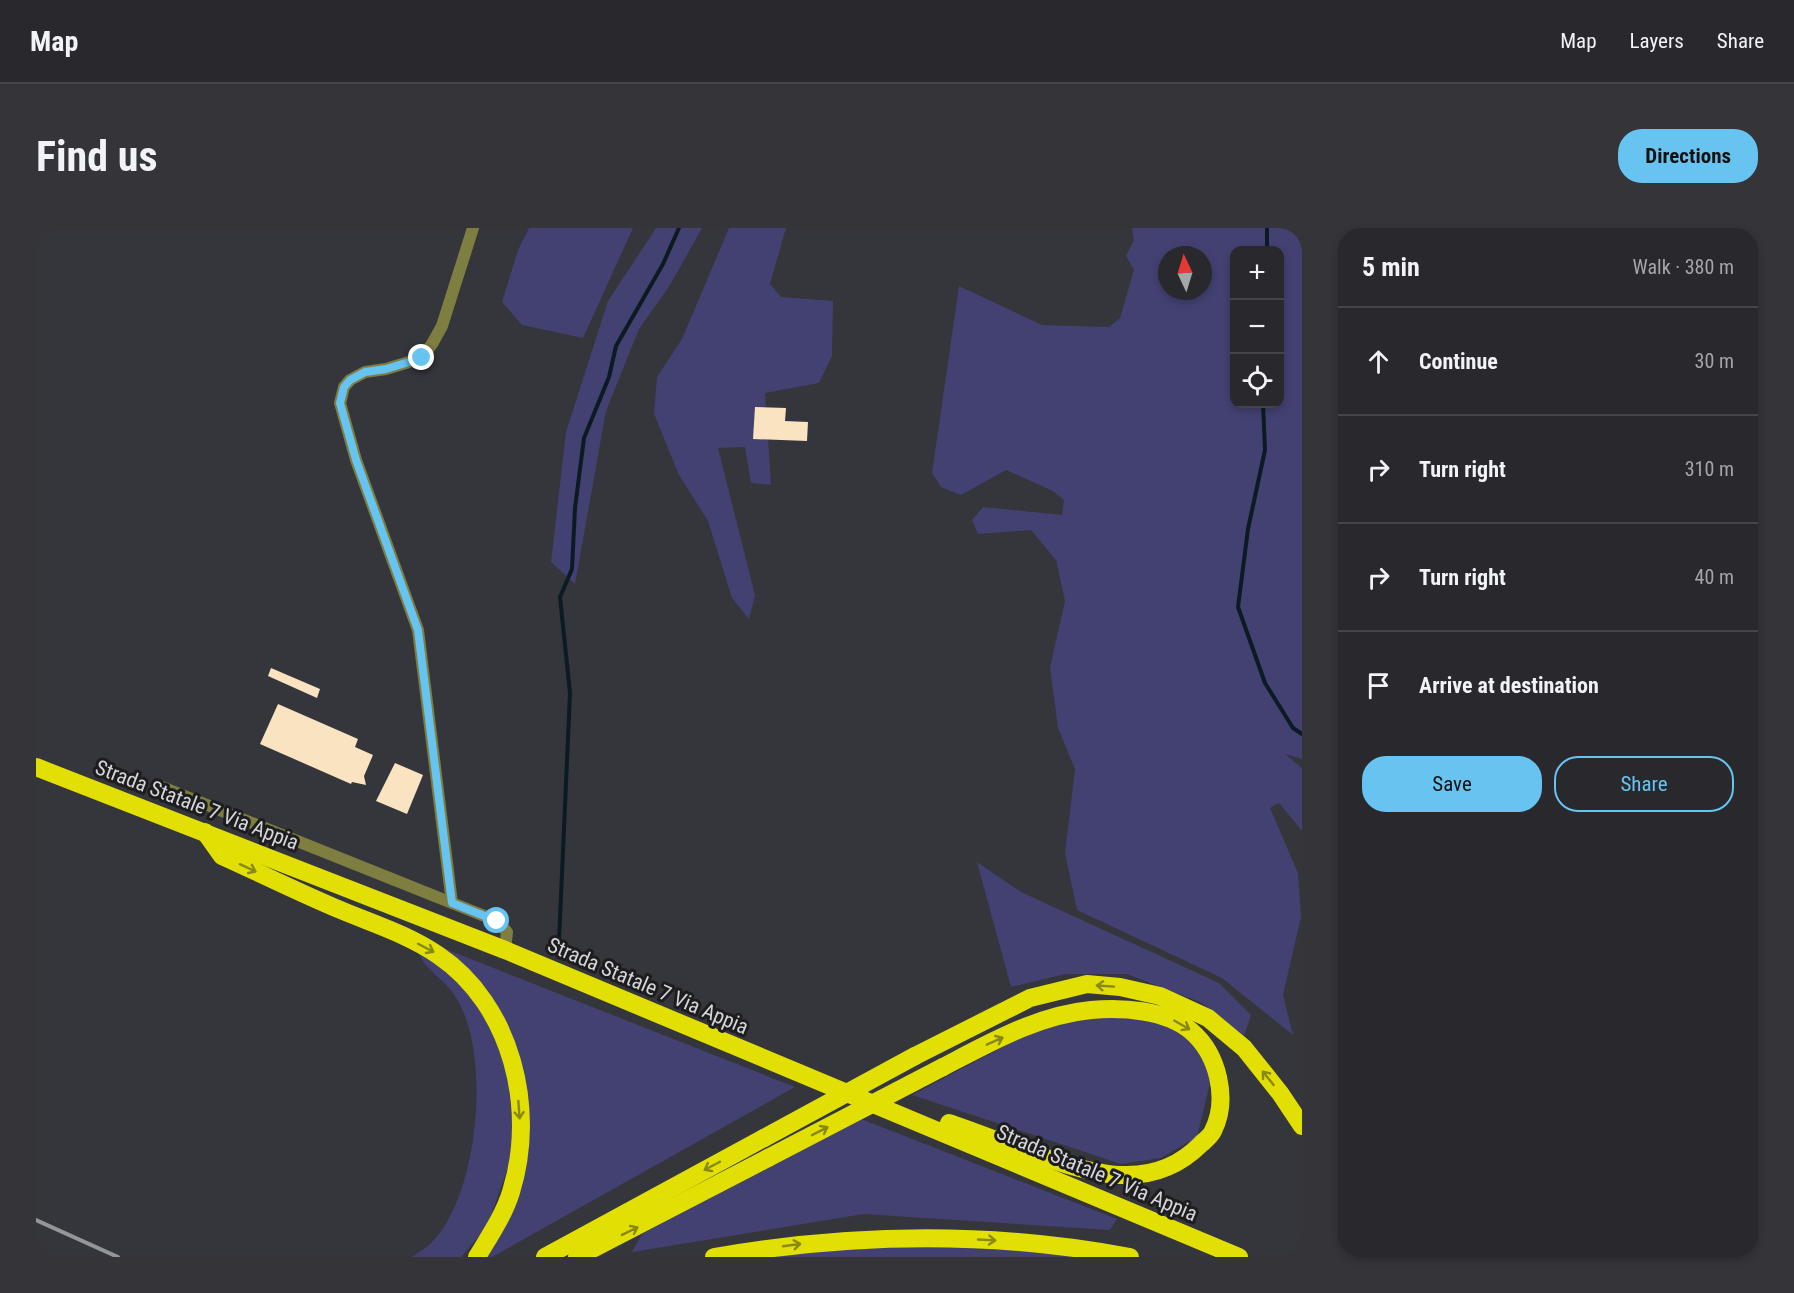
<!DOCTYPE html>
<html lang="en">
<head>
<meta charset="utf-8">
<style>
	body { margin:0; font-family:"Roboto Condensed",sans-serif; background:#343439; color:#f1f3f6 }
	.controls { position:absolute; right:18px; top:18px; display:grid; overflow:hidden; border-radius:12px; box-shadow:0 3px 9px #0003 }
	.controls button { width:54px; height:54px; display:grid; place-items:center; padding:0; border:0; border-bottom:2px solid #444449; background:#28282d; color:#f1f3f6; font:30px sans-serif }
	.compass { position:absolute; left:1122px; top:18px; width:54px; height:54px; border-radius:50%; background:#28282d; box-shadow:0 3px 9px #0003; rotate:356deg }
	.stop { position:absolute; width:18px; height:18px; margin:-14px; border:4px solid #67c4f0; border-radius:50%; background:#fff }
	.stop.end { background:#67c4f0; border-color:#fff; box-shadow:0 2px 6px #0008 }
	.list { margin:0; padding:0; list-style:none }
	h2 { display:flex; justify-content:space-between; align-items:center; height:78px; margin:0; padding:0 24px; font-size:26px }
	h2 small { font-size:20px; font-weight:400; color:#a5a6aa }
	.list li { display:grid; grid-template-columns:39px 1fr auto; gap:18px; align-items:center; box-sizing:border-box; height:108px; padding:0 24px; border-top:2px solid #444449 }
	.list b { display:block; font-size:22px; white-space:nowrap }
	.list em { font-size:20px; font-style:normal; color:#a5a6aa }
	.actions { display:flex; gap:12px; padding:18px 24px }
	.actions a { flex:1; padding:14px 0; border:2px solid #67c4f0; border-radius:24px; text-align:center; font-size:21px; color:#67c4f0 }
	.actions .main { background:#67c4f0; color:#111 }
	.icon { flex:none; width:33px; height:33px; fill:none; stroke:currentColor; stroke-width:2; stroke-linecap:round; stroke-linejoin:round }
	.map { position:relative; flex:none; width:1266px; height:1029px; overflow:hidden; border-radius:24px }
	header { display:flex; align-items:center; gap:36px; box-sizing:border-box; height:84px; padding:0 30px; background:#28282d; border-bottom:2px solid #444449 }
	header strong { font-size:28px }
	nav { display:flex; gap:33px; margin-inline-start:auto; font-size:21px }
	.intro { display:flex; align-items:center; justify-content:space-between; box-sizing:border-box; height:144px; padding:0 36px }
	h1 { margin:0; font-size:42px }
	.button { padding:15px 27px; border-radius:24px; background:#67c4f0; color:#111; font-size:21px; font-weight:700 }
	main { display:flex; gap:36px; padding:0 36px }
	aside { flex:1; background:#28282d; border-radius:24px; box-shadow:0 3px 9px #0003 }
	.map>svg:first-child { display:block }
	.green { fill:#424171; fill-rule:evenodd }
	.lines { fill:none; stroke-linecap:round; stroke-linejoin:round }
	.stream { stroke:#0c1b23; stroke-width:4 }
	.building { fill:#fae3c1 }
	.street { stroke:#7d7e3f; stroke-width:12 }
	.highway { stroke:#e1df04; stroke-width:18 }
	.rail { stroke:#95969a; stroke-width:4 }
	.highway-bridge { stroke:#e1df04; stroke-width:18 }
	.oneway { stroke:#898811 }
	.route { stroke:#67c4f0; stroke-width:8 }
	.labels { text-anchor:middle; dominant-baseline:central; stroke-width:6; stroke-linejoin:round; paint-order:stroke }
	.street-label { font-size:21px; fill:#d5d6d9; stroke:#1d1d20 }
</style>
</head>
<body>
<header>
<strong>Map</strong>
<nav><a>Map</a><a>Layers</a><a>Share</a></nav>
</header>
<div class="intro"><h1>Find us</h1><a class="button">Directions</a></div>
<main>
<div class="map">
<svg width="1266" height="1029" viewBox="0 0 1266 1029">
	<rect width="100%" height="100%" fill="#35353c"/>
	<g class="green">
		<polygon points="493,0 597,0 547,110 486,97 466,74 482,22"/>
		<polygon points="620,0 666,0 634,57 603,101 570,183 539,356 515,334 530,204 572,73"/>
		<polygon points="693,0 750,0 734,56 745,69 797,73 796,128 783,155 729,165 735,257 715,255 709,219 682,220 719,367 713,391 696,370 672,293 643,247 618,186 621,149 646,111"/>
		<path d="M1096,0H1266V531L1249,526L1266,540V603L1243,575L1234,580L1262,645L1265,689L1247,767L1257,807L1186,750L1041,682L1029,625L1039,541L1022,500L1014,439L1029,373L1020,332L995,302L942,306L936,292L947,279L1026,287L1028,272L1017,263L970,242L925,267L905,259L896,245L923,58L1006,97L1073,99L1084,90L1098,42L1090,28L1098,12ZM1198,22H1244V176H1198ZM1131,27H1167V63H1131Z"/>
		<polygon points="941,634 985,664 1183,755 1215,787 1208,808 1166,775 1091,746 1030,746 975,759"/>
		<path d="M380,714L438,760L472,829L479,876L475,931L451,999L425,1029H376C383,1024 392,1019 398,1012C443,963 456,824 419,768C405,746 384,742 380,714Z"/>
		<polygon points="407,720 759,859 456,1029 441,1029 477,955 485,853"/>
		<polygon points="1110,783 1148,799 1171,833 1175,851 1161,909 1125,930 1085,936 876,867 997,803 1044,787"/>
		<polygon points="825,891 1081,991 1074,1002 828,986 596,1024 606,1006"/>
		<polygon points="822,1011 1088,1029 695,1029"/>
	</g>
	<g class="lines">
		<g class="stream">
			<polyline points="1231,0 1231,22"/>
			<polyline points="1227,176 1229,222 1212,301 1202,379 1229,455 1257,500 1266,506"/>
			<polyline points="523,713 534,465 524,369 536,341 539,280 548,210 573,149 580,118 627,36 643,0"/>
		</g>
	</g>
	<g class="building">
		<polygon points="719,179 750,180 749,193 772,194 771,213 717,211"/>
		<polygon points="235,440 284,461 281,470 232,448"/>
		<polygon points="242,476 322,511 319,519 337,527 328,548 330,557 316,554 315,556 224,516"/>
		<polygon points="359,535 387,547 371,586 340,573"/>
	</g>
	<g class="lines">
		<g class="street">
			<polyline points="437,0 406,98 396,116 386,130 350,141 329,144 314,152 308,159 304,175 320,232 382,402 416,675 461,693 471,704 469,722"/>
			<polyline points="121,557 416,675"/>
		</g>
		<g class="highway">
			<polyline points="0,539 469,722 1203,1029"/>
			<path d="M169,604L186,628C226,646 266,666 307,683C338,696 373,707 402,727C476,777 501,881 475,964C468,987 453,1009 441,1029"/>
			<polyline points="879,828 994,770 1051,756 1084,759 1124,768 1172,790 1208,820 1244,865 1266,898"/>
			<path d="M907,839C953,815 1002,787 1055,782C1086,779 1131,782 1155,803C1182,826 1193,871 1177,903C1175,908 1168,913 1165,916C1144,937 1121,947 1091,947C1046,949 959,910 913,895"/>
			<polyline points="509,1029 728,910"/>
			<polyline points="541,1029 732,930"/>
			<path d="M678,1029C816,1005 956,1003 1094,1029"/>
		</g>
		<polyline class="rail" points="0,992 82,1029"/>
		<g class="highway-bridge">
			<polyline points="728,910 879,828"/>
			<polyline points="732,930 907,839"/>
		</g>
	</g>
	<defs><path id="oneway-shaft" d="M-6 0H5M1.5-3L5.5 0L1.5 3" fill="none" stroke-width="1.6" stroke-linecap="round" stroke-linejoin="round" transform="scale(1.5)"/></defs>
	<g class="oneway">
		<use href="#oneway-shaft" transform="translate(212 640) rotate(25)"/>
		<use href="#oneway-shaft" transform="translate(390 720) rotate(28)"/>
		<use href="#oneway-shaft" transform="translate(1069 758) rotate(-176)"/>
		<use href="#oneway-shaft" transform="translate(1146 797) rotate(30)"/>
		<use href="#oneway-shaft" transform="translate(959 813) rotate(-24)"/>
		<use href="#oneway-shaft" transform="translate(1232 850) rotate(-129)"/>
		<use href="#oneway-shaft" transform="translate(483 882) rotate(86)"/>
		<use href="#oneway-shaft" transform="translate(784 903) rotate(-27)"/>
		<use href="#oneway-shaft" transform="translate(676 938) rotate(152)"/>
		<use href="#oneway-shaft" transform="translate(594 1003) rotate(-26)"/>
		<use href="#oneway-shaft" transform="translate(951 1012) rotate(3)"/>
		<use href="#oneway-shaft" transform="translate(756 1017) rotate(-8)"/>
	</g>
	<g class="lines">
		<polyline class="route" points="386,130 350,141 329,144 314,152 308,159 304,175 320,232 382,402 416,675 461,693"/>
	</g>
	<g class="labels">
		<g class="street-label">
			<text transform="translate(161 577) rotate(21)">Strada Statale 7 Via Appia</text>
			<text transform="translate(612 758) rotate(23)">Strada Statale 7 Via Appia</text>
			<text transform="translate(1061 945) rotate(23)">Strada Statale 7 Via Appia</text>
		</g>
	</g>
</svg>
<div class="controls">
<button>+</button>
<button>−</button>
<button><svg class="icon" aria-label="locate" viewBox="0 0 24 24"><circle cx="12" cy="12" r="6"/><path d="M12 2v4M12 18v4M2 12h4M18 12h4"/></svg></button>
</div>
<svg class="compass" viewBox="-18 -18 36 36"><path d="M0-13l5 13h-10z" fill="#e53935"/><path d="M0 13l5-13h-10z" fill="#a5a6aa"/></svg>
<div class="stop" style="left:461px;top:693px"></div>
<div class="stop end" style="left:386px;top:130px"></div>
</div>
<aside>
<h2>5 min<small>Walk · 380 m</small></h2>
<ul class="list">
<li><svg class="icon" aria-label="ahead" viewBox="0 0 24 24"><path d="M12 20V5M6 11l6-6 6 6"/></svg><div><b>Continue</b></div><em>30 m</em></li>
<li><svg class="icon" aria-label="right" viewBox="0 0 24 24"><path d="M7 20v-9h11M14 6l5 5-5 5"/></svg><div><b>Turn right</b></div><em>310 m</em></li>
<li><svg class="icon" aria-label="right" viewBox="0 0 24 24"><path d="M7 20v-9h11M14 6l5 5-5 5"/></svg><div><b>Turn right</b></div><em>40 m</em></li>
<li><svg class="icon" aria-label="arrive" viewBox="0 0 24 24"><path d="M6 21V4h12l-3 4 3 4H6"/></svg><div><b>Arrive at destination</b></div></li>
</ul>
<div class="actions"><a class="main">Save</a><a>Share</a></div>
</aside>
</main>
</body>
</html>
